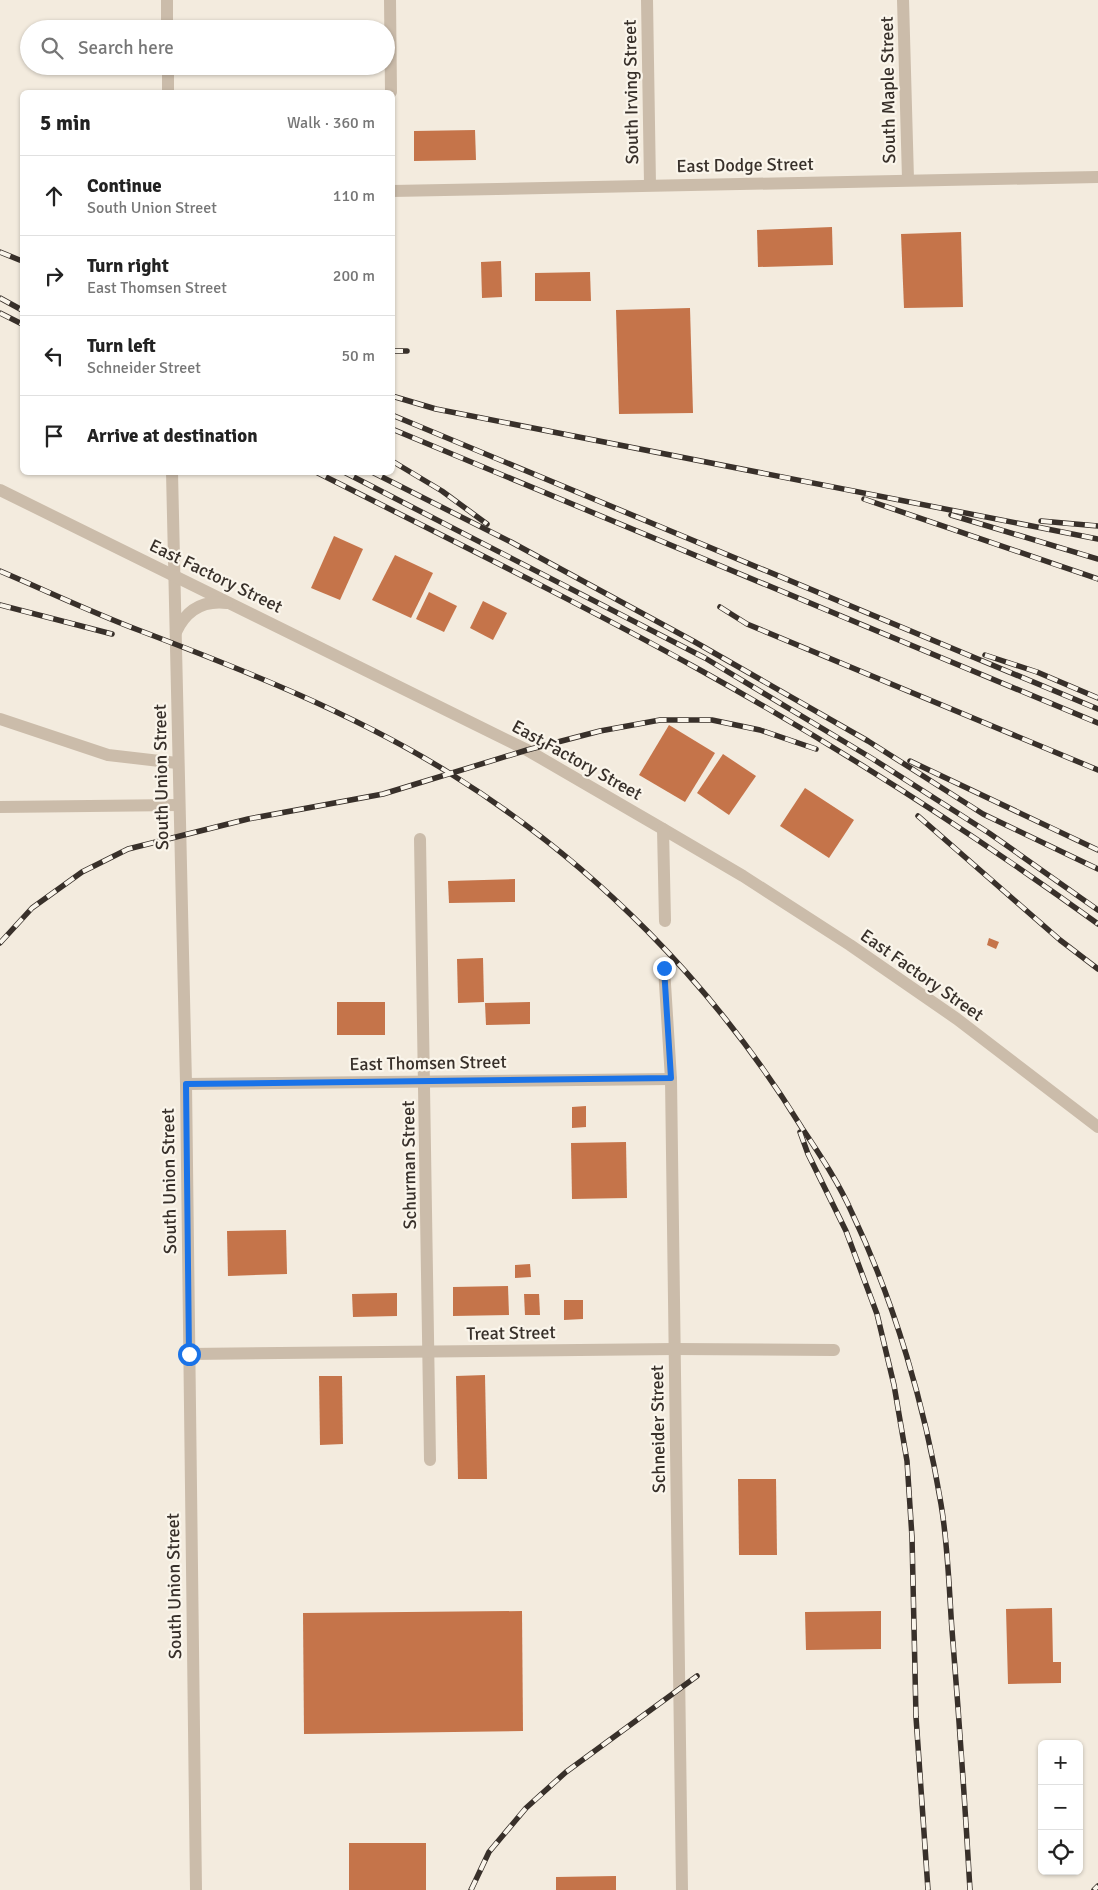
<!DOCTYPE html>
<html lang="en">
<head>
<meta charset="utf-8">
<style>
	body { margin:0; font-family:Signika,sans-serif; background:#f6f6f6; color:#222 }
	.controls { position:absolute; right:15px; bottom:15px; display:grid; overflow:hidden; border-radius:8px; box-shadow:0 1px 4px #0004 }
	.controls button { width:45px; height:45px; display:grid; place-items:center; padding:0; border:0; border-bottom:1px solid #e0e0e0; background:#fff; color:#222; font:25px sans-serif }
	.stop { position:absolute; width:15px; height:15px; margin:-11px; border:4px solid #1a73e8; border-radius:50%; background:#fff }
	.stop.end { background:#1a73e8; border-color:#fff; box-shadow:0 1px 5px #0008 }
	.list { margin:0; padding:0; list-style:none }
	h2 { display:flex; justify-content:space-between; align-items:center; height:65px; margin:0; padding:0 20px; font-size:21px }
	h2 small { font-size:16px; font-weight:400; color:#767676 }
	.list li { display:grid; grid-template-columns:32px 1fr auto; gap:15px; align-items:center; box-sizing:border-box; height:80px; padding:0 20px; border-top:1px solid #e0e0e0 }
	.list b { display:block; font-size:19px; white-space:nowrap }
	.list p { margin:0; font-size:16px; white-space:nowrap; color:#767676 }
	.list em { font-size:16px; font-style:normal; color:#767676 }
	.icon { flex:none; width:28px; height:28px; fill:none; stroke:currentColor; stroke-width:2; stroke-linecap:round; stroke-linejoin:round }
	.map { position:relative; flex:none; width:1098px; height:1890px; overflow:hidden }
	.search { position:absolute; background:#fff; box-shadow:0 1px 4px #0004; left:20px; top:20px; width:375px; height:55px; display:flex; align-items:center; gap:12px; box-sizing:border-box; padding:0 18px; border-radius:28px; color:#767676; font-size:19px }
	.panel { position:absolute; background:#fff; box-shadow:0 1px 4px #0004; left:20px; top:90px; width:375px; height:385px; border-radius:8px }
	.map>svg:first-child { display:block }
	.building { fill:#c5744a }
	.lines { fill:none; stroke-linecap:round; stroke-linejoin:round }
	.street { stroke:#cbbcaa; stroke-width:12 }
	.rail-casing { stroke:#38302a; stroke-width:5.5 }
	.rail { stroke:#faf5eb; stroke-width:4; stroke-dasharray:11; stroke-linecap:butt }
	.route { stroke:#1a73e8; stroke-width:6 }
	.labels { text-anchor:middle; dominant-baseline:central; stroke-width:4.5; stroke-linejoin:round; paint-order:stroke }
	.street-label { font-size:18px; fill:#38302a; stroke:#faf5eb }
</style>
</head>
<body>
<div class="map">
<svg width="1098" height="1890" viewBox="0 0 1098 1890">
	<rect width="100%" height="100%" fill="#f3ebde"/>
	<g class="building">
		<polygon points="475,130 476,160 414,161 414,131"/>
		<polygon points="832,227 833,265 758,267 757,230"/>
		<polygon points="961,232 963,307 904,308 901,234"/>
		<polygon points="501,261 502,297 482,298 481,262"/>
		<polygon points="590,272 591,301 535,301 535,273"/>
		<polygon points="690,308 693,413 619,414 616,310"/>
		<polygon points="334,536 363,549 340,600 311,588"/>
		<polygon points="395,555 433,573 411,618 372,600"/>
		<polygon points="429,592 457,606 444,632 416,619"/>
		<polygon points="483,601 507,613 493,640 470,628"/>
		<polygon points="669,725 715,753 685,802 639,775"/>
		<polygon points="723,754 756,776 729,815 697,793"/>
		<polygon points="805,788 854,820 829,858 780,826"/>
		<polygon points="515,879 515,902 449,903 448,881"/>
		<polygon points="989,938 999,942 996,949 987,945"/>
		<polygon points="483,958 484,1002 458,1003 457,959"/>
		<rect x="337" y="1002" width="48" height="33"/>
		<polygon points="530,1002 530,1024 486,1025 485,1003"/>
		<polygon points="586,1106 586,1127 572,1128 572,1107"/>
		<polygon points="626,1142 627,1198 572,1199 571,1143"/>
		<polygon points="286,1230 287,1274 228,1276 227,1231"/>
		<polygon points="530,1264 531,1277 515,1278 515,1265"/>
		<polygon points="508,1286 509,1315 453,1316 453,1287"/>
		<polygon points="397,1293 397,1316 353,1317 352,1294"/>
		<polygon points="524,1294 539,1294 540,1315 525,1315"/>
		<polygon points="564,1300 583,1300 583,1319 564,1320"/>
		<polygon points="485,1375 487,1479 458,1479 456,1376"/>
		<polygon points="319,1376 342,1376 343,1444 320,1445"/>
		<polygon points="738,1479 776,1479 777,1555 739,1555"/>
		<polygon points="1052,1608 1053,1662 1061,1662 1061,1683 1008,1684 1006,1609"/>
		<polygon points="522,1611 523,1731 304,1734 303,1613"/>
		<polygon points="881,1611 881,1649 806,1650 805,1612"/>
		<rect x="349" y="1843" width="77" height="47"/>
		<polygon points="616,1876 616,1890 556,1890 556,1877"/>
	</g>
	<g class="lines">
		<g class="street">
			<polyline points="167,0 167,29"/>
			<polyline points="390,0 391,92"/>
			<polyline points="647,0 650,184"/>
			<polyline points="903,0 908,179"/>
			<polyline points="168,66 168,92"/>
			<polyline points="392,191 1098,177"/>
			<polyline points="172,472 186,1084 196,1890"/>
			<polyline points="0,490 527,750 663,829 743,876 850,945 957,1019 1098,1127"/>
			<path d="M176,632C186,610 203,600 227,603"/>
			<polyline points="0,719 108,755 177,763"/>
			<polyline points="0,807 179,805"/>
			<polyline points="663,829 665,921"/>
			<polyline points="420,839 430,1460"/>
			<polyline points="664,968 671,1079 682,1890"/>
			<polyline points="186,1084 671,1079"/>
			<polyline points="189,1354 674,1349 834,1350"/>
		</g>
		<defs>
			<g id="rail">
				<polyline points="0,252 22,261"/>
				<polyline points="0,298 22,310"/>
				<polyline points="0,313 22,324"/>
				<polyline points="392,351 407,351"/>
				<polyline points="392,396 436,409 1098,539"/>
				<polyline points="392,415 1098,709"/>
				<polyline points="392,429 1098,723"/>
				<polyline points="392,461 442,491 487,524"/>
				<path d="M316,472C445,537 574,600 700,670C837,746 971,832 1098,924"/>
				<polyline points="344,472 705,658 873,759 989,833 1098,910"/>
				<polyline points="372,472 511,542 695,642 868,741 983,814 1098,869"/>
				<polyline points="864,499 1098,579"/>
				<polyline points="951,515 1098,559"/>
				<polyline points="1041,521 1098,526"/>
				<path d="M0,571C47,591 93,613 141,631C246,671 355,714 451,774C594,863 714,985 802,1128C820,1155 839,1183 852,1213C895,1303 925,1407 941,1504C948,1545 949,1589 952,1630C959,1717 965,1803 970,1890"/>
				<polyline points="0,605 112,634"/>
				<polyline points="720,607 747,624 1098,770"/>
				<polyline points="985,655 1037,672 1098,698"/>
				<polyline points="910,761 1098,850"/>
				<polyline points="918,816 1060,940 1098,969"/>
				<polyline points="0,943 32,908 82,872 128,849 248,819 383,794 527,750 600,731 660,720 712,720 760,730 816,749"/>
				<polyline points="800,1132 808,1154 846,1231 877,1314 894,1385 907,1461 912,1537 916,1717 928,1890"/>
				<polyline points="471,1890 489,1852 526,1808 566,1772 697,1676"/>
				<polyline points="1094,1890 1098,1886"/>
			</g>
		</defs>
		<use href="#rail" class="rail-casing"/>
		<use href="#rail" class="rail"/>
	</g>
	<g class="lines">
		<polyline class="route" points="189,1354 186,1084 671,1078 664,968"/>
	</g>
	<g class="labels">
		<g class="street-label">
			<text transform="translate(888 90) rotate(-91)">South Maple Street</text>
			<text transform="translate(631 92) rotate(-91)">South Irving Street</text>
			<text transform="translate(745 165) rotate(-1)">East Dodge Street</text>
			<text transform="translate(216 576) rotate(26)">East Factory Street</text>
			<text transform="translate(577 760) rotate(29)">East Factory Street</text>
			<text transform="translate(161 777) rotate(-91)">South Union Street</text>
			<text transform="translate(922 975) rotate(35)">East Factory Street</text>
			<text transform="translate(428 1063) rotate(-1)">East Thomsen Street</text>
			<text transform="translate(409 1165) rotate(-91)">Schurman Street</text>
			<text transform="translate(169 1181) rotate(-91)">South Union Street</text>
			<text transform="translate(511 1333) rotate(-1)">Treat Street</text>
			<text transform="translate(658 1429) rotate(-91)">Schneider Street</text>
			<text transform="translate(174 1586) rotate(-91)">South Union Street</text>
		</g>
	</g>
</svg>
<div class="controls">
<button>+</button>
<button>−</button>
<button><svg class="icon" aria-label="locate" viewBox="0 0 24 24"><circle cx="12" cy="12" r="6"/><path d="M12 2v4M12 18v4M2 12h4M18 12h4"/></svg></button>
</div>
<div class="stop" style="left:189px;top:1354px"></div>
<div class="stop end" style="left:664px;top:968px"></div>
<div class="search"><svg class="icon" aria-label="search" viewBox="0 0 24 24"><circle cx="10" cy="10" r="6"/><path d="M15 15l6 6"/></svg>Search here</div>
<section class="panel">
<h2>5 min<small>Walk · 360 m</small></h2>
<ul class="list">
<li><svg class="icon" aria-label="ahead" viewBox="0 0 24 24"><path d="M12 20V5M6 11l6-6 6 6"/></svg><div><b>Continue</b><p>South Union Street</p></div><em>110 m</em></li>
<li><svg class="icon" aria-label="right" viewBox="0 0 24 24"><path d="M7 20v-9h11M14 6l5 5-5 5"/></svg><div><b>Turn right</b><p>East Thomsen Street</p></div><em>200 m</em></li>
<li><svg class="icon" aria-label="left" viewBox="0 0 24 24"><path d="M17 20v-9H6M10 6l-5 5 5 5"/></svg><div><b>Turn left</b><p>Schneider Street</p></div><em>50 m</em></li>
<li><svg class="icon" aria-label="arrive" viewBox="0 0 24 24"><path d="M6 21V4h12l-3 4 3 4H6"/></svg><div><b>Arrive at destination</b></div></li>
</ul>
</section>
</div>
</body>
</html>
